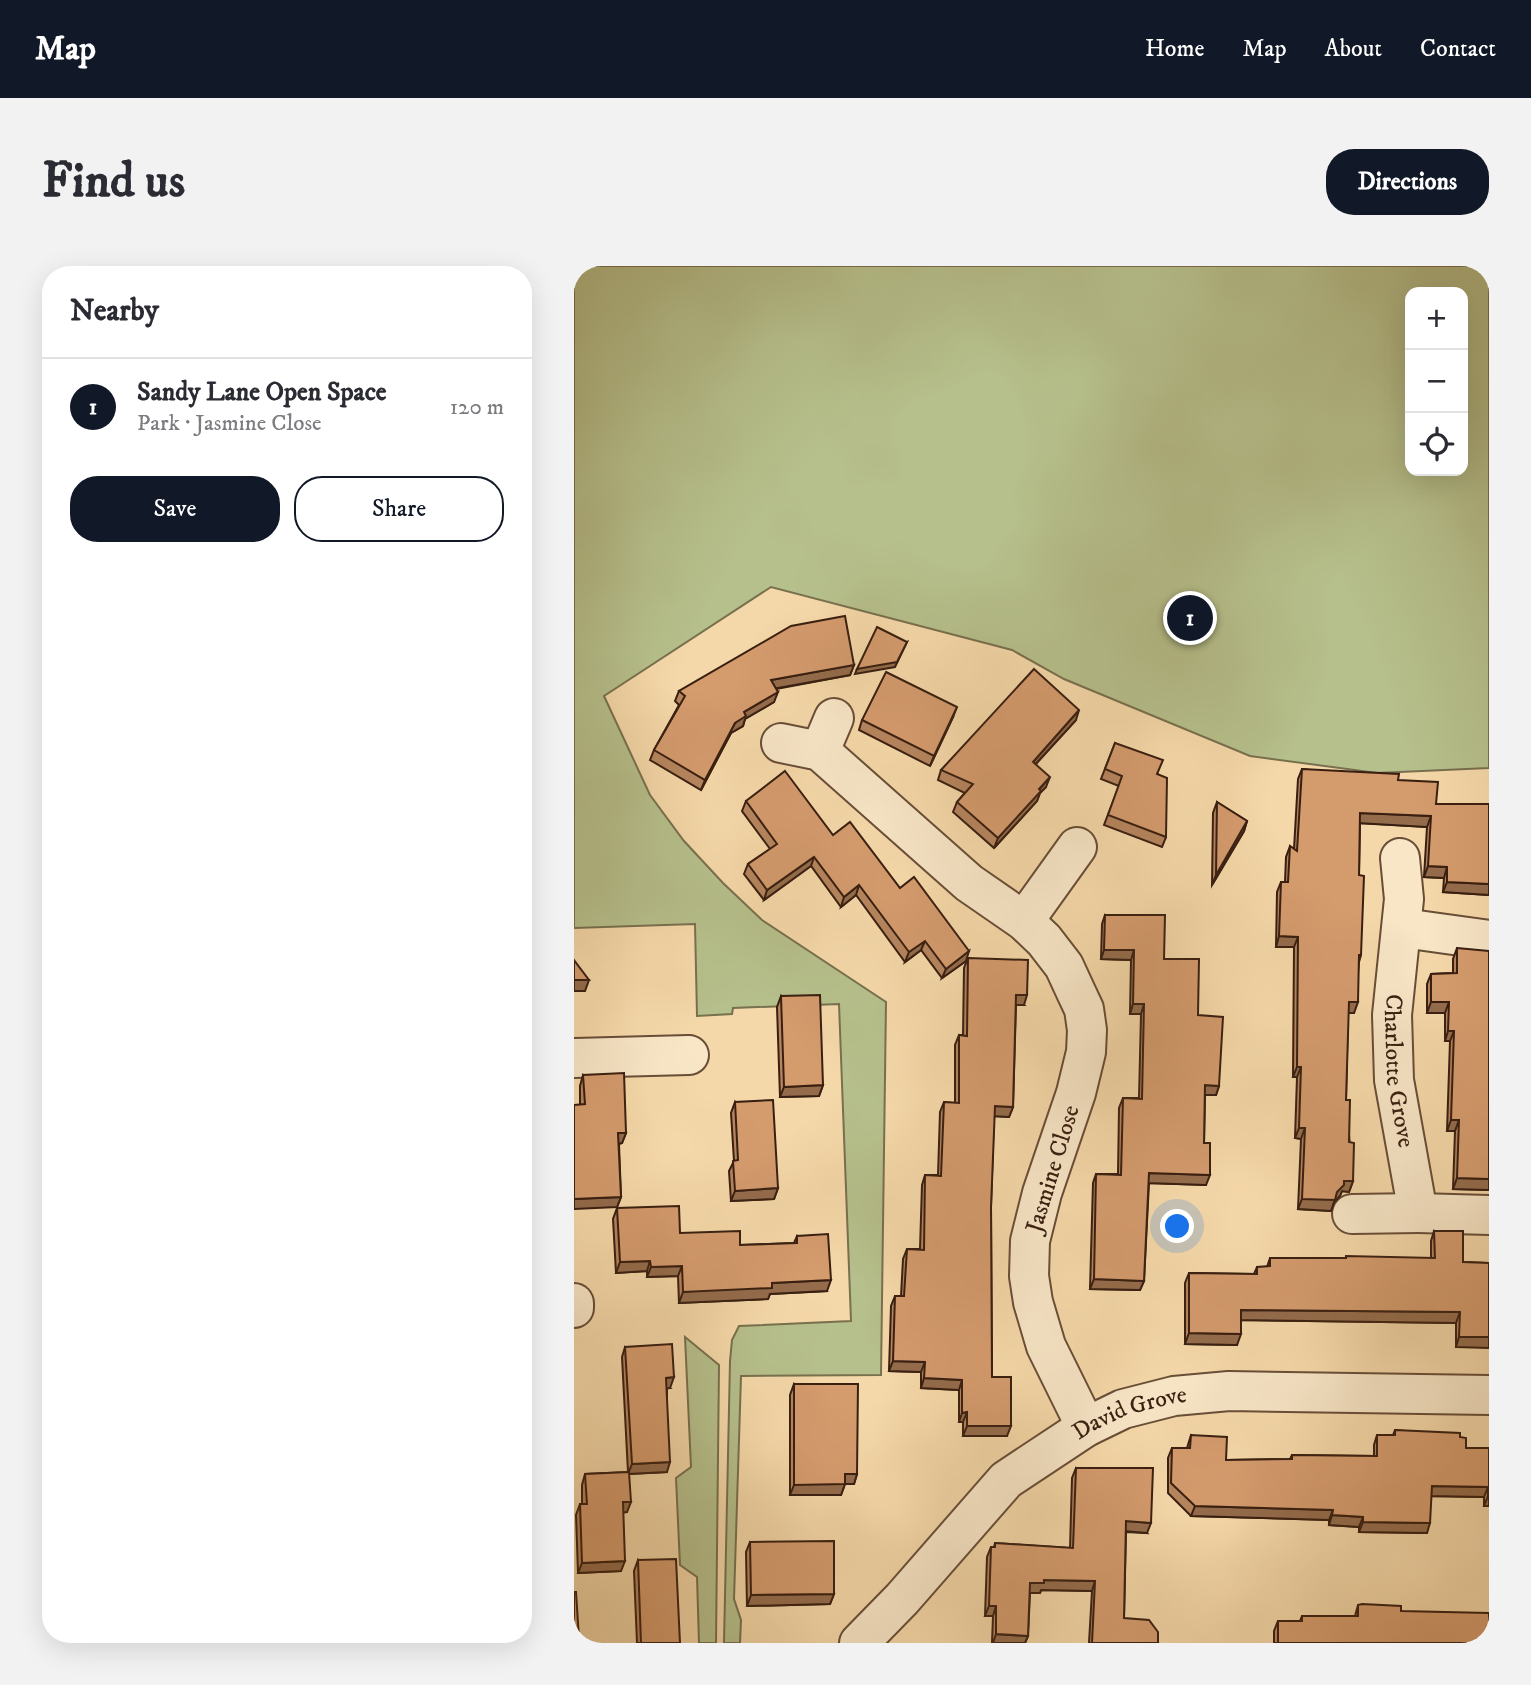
<!DOCTYPE html>
<html lang="en">
<head>
<meta charset="utf-8">
<style>
	body { margin:0; font-family:"IM FELL DW Pica",serif; background:#f2f2f3; color:#2b2b33 }
	.controls { position:absolute; right:21px; top:21px; display:grid; overflow:hidden; border-radius:14px; box-shadow:0 7px 28px #0002 }
	.controls button { width:63px; height:63px; display:grid; place-items:center; padding:0; border:0; border-bottom:2px solid #e1e1e2; background:#fff; color:#2b2b33; font:35px sans-serif }
	.you { position:absolute; left:604px; top:961px; width:24px; height:24px; margin:-18px; border:5px solid #fff; border-radius:50%; background:#1a73e8; box-shadow:0 0 0 10px #1a73e833 }
	.badge { display:grid; place-items:center; width:46px; height:46px; border-radius:50%; background:#111827; color:#fff; font-size:23px; font-weight:700 }
	.pin { position:absolute; translate:-50% -50%; border:4px solid #fff; box-shadow:0 2px 7px #0006 }
	.list { margin:0; padding:0; list-style:none }
	h2 { display:flex; justify-content:space-between; align-items:center; height:91px; margin:0; padding:0 28px; font-size:30px }
	h2 small { font-size:23px; font-weight:400; color:#7c7c81 }
	.list li { display:grid; grid-template-columns:46px 1fr auto; gap:21px; align-items:center; box-sizing:border-box; height:98px; padding:0 28px; border-top:2px solid #e1e1e2 }
	.list b { display:block; font-size:26px; white-space:nowrap }
	.list p { margin:0; font-size:23px; white-space:nowrap; color:#7c7c81 }
	.list em { font-size:23px; font-style:normal; color:#7c7c81 }
	.actions { display:flex; gap:14px; padding:21px 28px }
	.actions a { flex:1; padding:16px 0; border:2px solid #111827; border-radius:28px; text-align:center; font-size:24px; color:#111827 }
	.actions .main { background:#111827; color:#fff }
	.icon { flex:none; width:38px; height:38px; fill:none; stroke:currentColor; stroke-width:2; stroke-linecap:round; stroke-linejoin:round }
	.map { position:relative; flex:none; width:915px; height:1377px; overflow:hidden; border-radius:28px }
	header { display:flex; align-items:center; gap:42px; box-sizing:border-box; height:98px; padding:0 35px; background:#111827; color:#fff }
	header strong { font-size:33px }
	nav { display:flex; gap:38px; margin-inline-start:auto; font-size:24px }
	.intro { display:flex; align-items:center; justify-content:space-between; box-sizing:border-box; height:168px; padding:0 42px }
	h1 { margin:0; font-size:49px }
	.button { padding:18px 32px; border-radius:28px; background:#111827; color:#fff; font-size:24px; font-weight:700 }
	main { display:flex; gap:42px; padding:0 42px }
	aside { flex:1; background:#fff; border-radius:28px; box-shadow:0 7px 28px #0002 }
	.map>svg:first-child { display:block }
	.green { fill:#b6c08c; stroke:#78704e; stroke-width:2; fill-rule:evenodd }
	.lines { fill:none; stroke-linecap:round; stroke-linejoin:round }
	.minor-casing { stroke:#684d37; stroke-width:42 }
	.minor { stroke:#f8e6c7; stroke-width:38 }
	.wall { fill:#b6855e; stroke:#391f11; stroke-width:2 }
	.shaded-wall { fill:#946c4c; stroke:#391f11; stroke-width:2 }
	.building { fill:#d49b6d; stroke:#391f11; stroke-width:2 }
	.labels { text-anchor:middle; dominant-baseline:central; stroke-width:6; stroke-linejoin:round; paint-order:stroke }
	.street-label { font-size:24px; fill:#391f11; stroke:#f8e6c7 }
</style>
</head>
<body>
<header>
<strong>Map</strong>
<nav><a>Home</a><a>Map</a><a>About</a><a>Contact</a></nav>
</header>
<div class="intro"><h1>Find us</h1><a class="button">Directions</a></div>
<main>
<aside>
<h2>Nearby<small></small></h2>
<ul class="list">
<li><span class="badge">1</span><div><b>Sandy Lane Open Space</b><p>Park · Jasmine Close</p></div><em>120 m</em></li>
</ul>
<div class="actions"><a class="main">Save</a><a>Share</a></div>
</aside>
<div class="map">
<svg width="915" height="1377" viewBox="0 0 915 1377">
	<rect width="100%" height="100%" fill="#f5d8a9"/>
	<filter id="stains"><feTurbulence type="fractalNoise" baseFrequency=".00286" numOctaves="4"/><feColorMatrix values="0 0 0 0 .2 0 0 0 0 .09 0 0 0 0 .02 0 0 0 .5 -.17"/></filter>
	<radialGradient id="worn" r=".72"><stop offset=".6" stop-color="#630" stop-opacity="0"/><stop offset="1" stop-color="#630" stop-opacity=".3"/></radialGradient>
	<g class="green">
		<path d="M0,0H915V502L803,507L676,490L490,413L438,384L197,321L30,430L76,529L110,575L149,617L188,654L312,736L307,1109L167,1110L160,1333L167,1354L166,1377H150L156,1095L158,1074L165,1060L277,1055L265,738L159,742L158,748L123,750L121,658L0,662ZM836,26H889V205H836Z"/>
		<polygon points="111,1071 145,1099 142,1377 125,1377 123,1311 106,1299 102,1212 117,1201"/>
	</g>
	<g class="lines">
		<defs>
			<g id="minor">
				<polyline points="207,477 246,485 395,617 450,655 470,674 490,700 502,726 510,743 513,764 512,786 502,827 468,927 456,975 455,1010 459,1036 472,1080 512,1161"/>
				<polyline points="246,485 260,452"/>
				<path id="s1" d="M826,592L830,633L818,749L820,814L844,947L915,949"/>
				<polyline points="450,655 503,581"/>
				<polyline points="829,662 915,674"/>
				<polyline points="0,792 115,789"/>
				<polyline points="778,948 844,947"/>
				<polyline points="0,1037 0,1042"/>
				<path id="s2" d="M285,1377L328,1333L432,1214L512,1161L549,1143L600,1130L655,1125L915,1129"/>
			</g>
		</defs>
		<use href="#minor" class="minor-casing"/>
		<use href="#minor" class="minor"/>
	</g>
	<g class="wall">
		<polygon points="280,399 276,409 202,423 200,436 171,453 169,460 157,467 127,524 76,494 80,484 105,439 101,435 105,425"/>
		<polygon points="379,451 356,500 285,464 288,454"/>
		<polygon points="502,454 462,498 472,521 466,527 463,535 420,582 379,546 383,536 391,527 364,514 367,504"/>
		<polygon points="541,477 584,508 592,571 588,581 530,559 545,520 527,513"/>
		<polygon points="728,503 824,514 862,538 915,538 915,629 869,626 870,612 850,611 853,561 786,557 785,609 787,689 785,696 780,747 774,747 772,834 779,915 775,926 768,925 766,930 760,936 757,945 724,943 727,873 721,872 723,811 719,811 720,681 702,681 703,626 707,616 711,616 712,591 716,580 720,583 724,513"/>
		<polygon points="172,535 259,569 326,622 392,695 368,712 347,684 331,696 282,629 267,641 237,600 190,634 170,608 174,598 196,583 168,545"/>
		<polygon points="643,536 673,555 670,565 638,619 639,547"/>
		<polygon points="531,649 590,693 624,749 645,820 642,829 631,829 630,877 632,919 575,917 570,1015 566,1024 516,1023 519,917 522,908 544,908 545,842 549,832 565,832 567,748 556,748 557,694 527,693 528,658"/>
		<polygon points="883,682 915,924 879,923 881,865 873,865 876,775 871,775 871,747 853,747 853,718 857,708 879,707 879,693"/>
		<polygon points="394,692 450,739 442,739 439,841 435,851 420,850 417,941 418,1111 433,1170 389,1170 389,1156 385,1156 385,1124 347,1122 347,1106 315,1105 317,1040 321,1030 327,1030 329,993 333,983 346,983 348,919 351,909 364,909 366,846 370,836 381,837 381,779 385,769 389,769 390,702"/>
		<polygon points="207,730 249,819 245,830 206,831 203,741"/>
		<polygon points="9,809 52,867 48,877 45,878 47,931 43,941 6,838 6,820"/>
		<polygon points="161,836 204,922 200,933 157,935 155,905 160,895 157,847"/>
		<polygon points="43,942 106,967 166,979 220,977 223,970 253,1025 196,1028 194,1033 105,1037 104,1010 73,1011 73,1005 42,1007 39,953"/>
		<polygon points="860,965 889,996 915,997 882,1081 882,1057 667,1054 663,1079 611,1078 611,1017 615,1007 680,1008 683,1001 693,1001 696,992 857,992 857,975"/>
		<polygon points="51,1081 96,1122 93,1122 93,1206 55,1208 53,1246 49,1246 47,1305 4,1307 2,1249 6,1238 8,1238 8,1219 11,1208 54,1206 48,1091"/>
		<polygon points="220,1118 283,1208 280,1218 271,1218 267,1229 216,1229 216,1129"/>
		<polygon points="821,1164 886,1171 892,1182 915,1182 915,1240 910,1240 910,1231 857,1230 853,1267 785,1266 785,1261 755,1259 755,1254 617,1250 594,1227 594,1192 598,1182 613,1182 617,1169 652,1194 716,1193 718,1189 800,1190 800,1179 803,1169 819,1169"/>
		<polygon points="502,1202 573,1267 552,1266 550,1352 584,1377 515,1377 518,1325 467,1324 466,1327 456,1327 454,1370 451,1377 418,1377 419,1350 411,1350 413,1291 417,1281 420,1281 421,1277 496,1282 498,1212"/>
		<polygon points="176,1276 260,1328 256,1338 173,1340 172,1286"/>
		<polygon points="64,1294 106,1377 63,1377 60,1305"/>
		<polygon points="784,1339 827,1345 915,1377 700,1377 700,1365 704,1355 726,1355 728,1350 781,1350"/>
	</g>
	<g class="shaded-wall">
		<polygon points="333,376 321,401 281,408 283,403"/>
		<polygon points="280,399 276,409 193,424 197,414"/>
		<polygon points="204,426 200,436 171,453 169,460 157,467 127,524 131,514 161,457 170,446"/>
		<polygon points="383,441 379,451 356,500 360,490"/>
		<polygon points="505,444 502,454 455,505 459,496"/>
		<polygon points="476,511 472,521 466,527 463,535 420,582 424,572"/>
		<polygon points="786,547 857,550 853,561 783,557"/>
		<polygon points="673,555 670,565 638,619 642,609"/>
		<polygon points="240,591 237,600 190,634 193,624"/>
		<polygon points="854,600 873,601 870,612 850,611"/>
		<polygon points="873,616 915,618 915,629 869,626"/>
		<polygon points="285,619 282,629 267,641 270,631"/>
		<polygon points="705,670 724,671 720,681 702,681"/>
		<polygon points="351,675 347,684 331,696 335,686"/>
		<polygon points="530,684 560,684 557,694 527,693"/>
		<polygon points="395,685 392,695 368,712 372,703"/>
		<polygon points="0,714 15,714 11,725 0,725"/>
		<polygon points="442,729 453,729 450,739 439,739"/>
		<polygon points="775,736 784,736 780,747 771,747"/>
		<polygon points="857,736 875,736 871,747 853,747"/>
		<polygon points="559,738 570,738 567,748 556,748"/>
		<polygon points="874,765 880,765 876,775 871,775"/>
		<polygon points="723,801 727,801 723,811 719,811"/>
		<polygon points="249,819 245,830 206,831 210,821"/>
		<polygon points="631,819 645,820 642,829 628,829"/>
		<polygon points="421,840 439,841 435,851 417,850"/>
		<polygon points="877,854 885,854 881,865 873,865"/>
		<polygon points="725,862 731,862 727,873 721,872"/>
		<polygon points="44,867 52,867 48,877 40,878"/>
		<polygon points="575,907 636,909 632,919 572,917"/>
		<polygon points="883,912 915,913 915,924 879,923"/>
		<polygon points="770,915 779,915 775,926 768,925 766,930 760,936 757,945 724,943 728,933"/>
		<polygon points="204,922 200,933 157,935 161,925"/>
		<polygon points="47,931 43,941 0,943 0,933"/>
		<polygon points="76,995 73,1005 42,1007 46,996"/>
		<polygon points="108,1000 104,1010 73,1011 77,1001"/>
		<polygon points="520,1013 570,1015 566,1024 516,1023"/>
		<polygon points="257,1014 253,1025 196,1028 194,1033 105,1037 109,1026 198,1017"/>
		<polygon points="667,1044 886,1046 882,1057 663,1054"/>
		<polygon points="615,1067 667,1068 663,1079 611,1078"/>
		<polygon points="885,1071 915,1071 915,1082 882,1081"/>
		<polygon points="319,1095 351,1096 347,1106 315,1105"/>
		<polygon points="100,1111 96,1122 88,1123 92,1112"/>
		<polygon points="350,1112 388,1114 385,1124 347,1122"/>
		<polygon points="393,1146 389,1156 385,1156 388,1147"/>
		<polygon points="393,1160 437,1160 433,1170 389,1170"/>
		<polygon points="96,1196 93,1206 54,1208 58,1198"/>
		<polygon points="271,1208 283,1208 280,1218 271,1218 267,1229 216,1229 220,1219"/>
		<polygon points="858,1220 914,1221 910,1231 854,1230"/>
		<polygon points="914,1230 915,1230 915,1240 910,1240"/>
		<polygon points="49,1236 57,1236 53,1246 45,1247"/>
		<polygon points="621,1240 759,1244 755,1254 617,1250"/>
		<polygon points="758,1249 789,1251 785,1261 755,1259"/>
		<polygon points="552,1255 577,1257 573,1267 549,1265"/>
		<polygon points="789,1256 856,1257 853,1267 785,1266"/>
		<polygon points="51,1295 47,1305 4,1307 8,1297"/>
		<polygon points="470,1314 521,1315 518,1325 467,1324 466,1327 452,1327 456,1317"/>
		<polygon points="260,1328 256,1338 173,1340 177,1329"/>
		<polygon points="415,1340 422,1340 419,1350 411,1350"/>
		<polygon points="422,1368 454,1370 451,1377 419,1377"/>
		<polygon points="5,1372 4,1377 0,1377 0,1373"/>
	</g>
	<g class="building">
		<polygon points="271,350 280,399 197,414 204,426 170,446 172,450 161,457 131,514 80,484 111,430 105,425 217,360"/>
		<polygon points="303,361 333,376 323,396 283,403"/>
		<polygon points="460,403 505,444 459,496 476,511 465,523 467,525 424,572 383,536 399,518 367,504"/>
		<polygon points="312,406 383,441 360,490 288,454"/>
		<polygon points="541,477 589,494 583,508 593,512 592,571 534,549 548,510 531,503"/>
		<polygon points="728,503 825,508 824,514 864,516 862,538 915,538 915,618 873,616 873,601 854,600 857,550 786,547 785,609 790,610 787,689 785,689 784,736 775,736 772,834 776,834 775,876 780,877 779,915 770,915 770,919 763,926 761,934 728,933 731,862 725,862 727,801 723,801 724,671 705,670 707,616 714,616 716,580 723,585"/>
		<polygon points="211,505 259,569 276,556 326,622 340,611 395,685 372,703 351,675 335,686 285,619 270,631 240,591 193,624 174,598 203,578 172,535"/>
		<polygon points="643,536 673,555 642,609"/>
		<polygon points="531,649 591,649 590,693 625,693 624,749 649,751 645,820 631,819 630,877 636,877 636,909 575,907 570,1015 520,1013 522,908 547,909 549,832 568,833 570,738 559,738 560,684 530,684"/>
		<polygon points="883,682 915,685 915,913 883,912 885,854 877,854 880,765 874,765 875,736 857,736 857,708 883,707"/>
		<polygon points="394,692 454,694 453,729 442,729 439,841 421,840 417,941 418,1111 437,1111 437,1160 393,1160 393,1146 388,1147 388,1114 350,1112 351,1096 319,1095 321,1030 330,1030 333,983 350,984 351,909 367,910 370,836 385,837 385,769 393,770"/>
		<polygon points="0,694 15,714 0,714"/>
		<polygon points="246,729 249,819 210,821 207,730"/>
		<polygon points="50,807 52,867 44,867 47,931 0,933 0,839 11,838 9,809"/>
		<polygon points="199,834 204,922 161,925 159,895 164,894 161,836"/>
		<polygon points="105,940 106,967 166,965 166,979 223,977 223,970 254,968 257,1014 198,1017 198,1022 109,1026 108,1000 77,1001 76,995 46,996 43,942"/>
		<polygon points="860,965 889,965 889,996 915,997 915,1071 885,1071 886,1046 667,1044 667,1068 615,1067 615,1007 683,1008 683,1001 696,1000 696,992 772,992 772,990 861,992"/>
		<polygon points="98,1078 100,1111 92,1112 96,1196 58,1198 51,1081"/>
		<polygon points="220,1118 284,1118 283,1208 271,1208 271,1218 220,1219"/>
		<polygon points="821,1164 886,1167 886,1171 892,1172 892,1182 915,1182 915,1230 914,1230 914,1221 858,1220 856,1257 789,1256 789,1251 758,1249 759,1244 621,1240 597,1217 598,1182 616,1182 617,1169 653,1171 652,1194 718,1193 718,1189 803,1190 803,1169 821,1169"/>
		<polygon points="502,1202 579,1202 577,1257 552,1255 550,1352 575,1354 584,1366 584,1377 518,1377 521,1315 470,1314 470,1317 456,1317 454,1370 422,1368 422,1340 415,1340 417,1281 421,1281 421,1277 499,1282"/>
		<polygon points="55,1206 57,1236 49,1236 51,1295 8,1297 6,1238 13,1238 11,1208"/>
		<polygon points="260,1275 260,1328 177,1329 176,1276"/>
		<polygon points="102,1293 106,1377 67,1377 64,1294"/>
		<polygon points="0,1326 2,1326 5,1372 0,1373"/>
		<polygon points="788,1338 827,1340 827,1345 915,1347 915,1377 704,1377 704,1355 728,1355 728,1350 784,1350 784,1339"/>
	</g>
	<g class="labels">
		<g class="street-label">
			<text stroke="none"><textPath href="#s1" startOffset="214">Charlotte Grove</textPath></text>
			<text transform="translate(479 903) rotate(-73)">Jasmine Close</text>
			<text stroke="none"><textPath href="#s2" startOffset="362">David Grove</textPath></text>
		</g>
	</g>
	<rect width="100%" height="100%" filter="url(#stains)"/>
	<rect width="100%" height="100%" fill="url(#worn)"/>
</svg>
<div class="controls">
<button>+</button>
<button>−</button>
<button><svg class="icon" aria-label="locate" viewBox="0 0 24 24"><circle cx="12" cy="12" r="6"/><path d="M12 2v4M12 18v4M2 12h4M18 12h4"/></svg></button>
</div>
<div class="you"></div>
<div class="pin badge" style="left:616px;top:352px">1</div>
</div>
</main>
</body>
</html>
